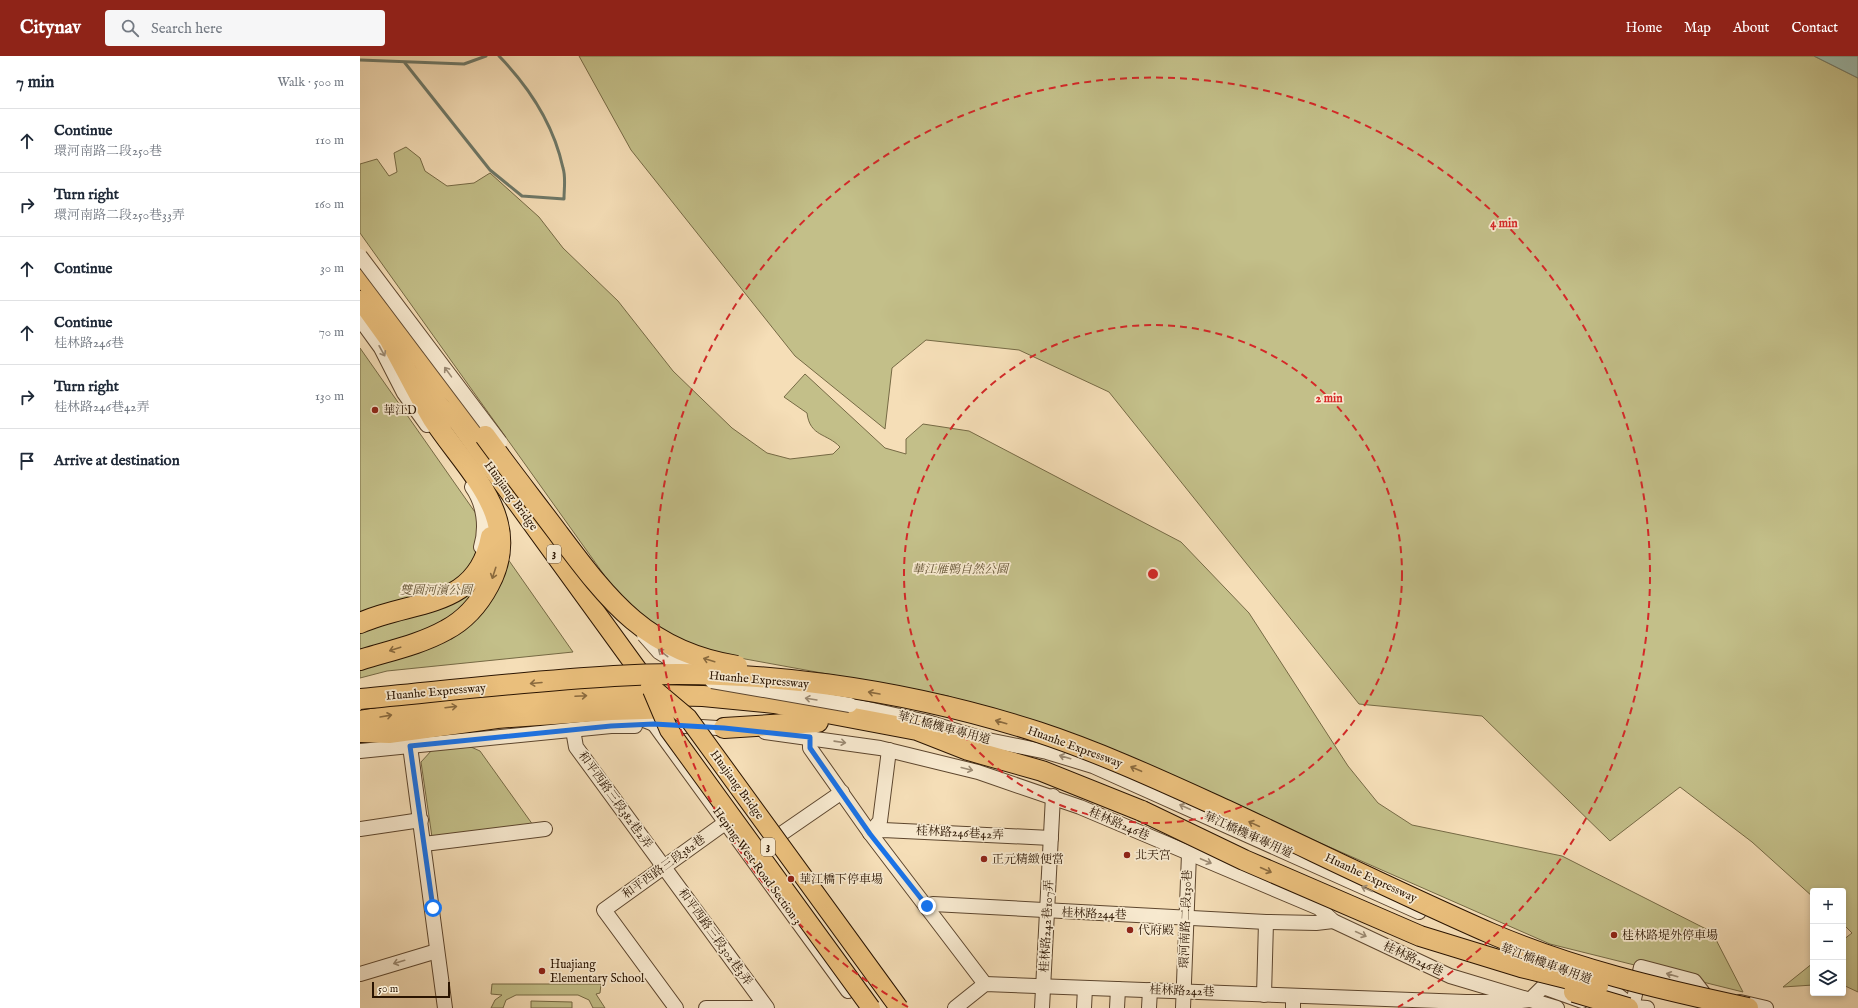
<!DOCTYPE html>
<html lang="en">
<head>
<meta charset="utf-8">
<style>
	body { margin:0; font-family:"IM FELL English","Noto Serif TC",serif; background:#f6f6f7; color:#1f2937 }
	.controls { position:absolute; right:12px; bottom:12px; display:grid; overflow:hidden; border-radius:4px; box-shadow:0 2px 6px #0003 }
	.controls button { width:36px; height:36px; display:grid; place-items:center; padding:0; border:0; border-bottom:1px solid #e0e1e3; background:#fff; color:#1f2937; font:20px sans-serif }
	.scale { position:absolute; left:12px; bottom:10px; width:78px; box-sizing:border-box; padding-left:4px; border:2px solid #2a1401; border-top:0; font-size:11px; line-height:14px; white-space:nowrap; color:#2a1401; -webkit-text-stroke:3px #f8ead0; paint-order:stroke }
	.stop { position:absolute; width:12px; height:12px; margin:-9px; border:3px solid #1a73e8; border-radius:50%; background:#fff }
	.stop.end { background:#1a73e8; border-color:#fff; box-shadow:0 1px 4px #0008 }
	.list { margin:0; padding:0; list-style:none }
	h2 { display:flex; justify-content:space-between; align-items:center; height:52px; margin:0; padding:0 16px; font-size:17px }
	h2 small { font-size:13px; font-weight:400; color:#747a83 }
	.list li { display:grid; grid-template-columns:26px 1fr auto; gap:12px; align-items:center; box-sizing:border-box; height:64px; padding:0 16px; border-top:1px solid #e0e1e3 }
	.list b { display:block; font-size:15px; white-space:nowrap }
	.list p { margin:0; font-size:13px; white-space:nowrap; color:#747a83 }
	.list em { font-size:13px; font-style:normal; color:#747a83 }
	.icon { flex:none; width:22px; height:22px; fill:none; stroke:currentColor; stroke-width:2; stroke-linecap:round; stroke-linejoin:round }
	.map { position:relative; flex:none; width:1498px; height:952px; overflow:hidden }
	header { display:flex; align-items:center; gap:24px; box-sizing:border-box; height:56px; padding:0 20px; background:#8f2418; color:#fff }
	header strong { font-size:19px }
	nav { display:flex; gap:22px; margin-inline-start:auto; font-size:14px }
	.search { width:280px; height:36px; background:#f6f6f7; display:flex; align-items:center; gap:10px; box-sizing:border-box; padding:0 14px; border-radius:4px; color:#747a83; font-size:15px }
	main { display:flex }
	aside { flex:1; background:#fff }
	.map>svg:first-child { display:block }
	.green { fill:#c3bf89; stroke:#766a45 }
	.water { fill:#9cbcaf; stroke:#6e7969 }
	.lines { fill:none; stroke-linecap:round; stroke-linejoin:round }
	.stream { stroke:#6e7969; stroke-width:3 }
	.minor-casing { stroke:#5d462e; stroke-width:16 }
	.major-casing { stroke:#2a1401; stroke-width:20 }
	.highway-casing { stroke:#2a1401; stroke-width:22 }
	.minor { stroke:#f8ead0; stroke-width:14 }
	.major { stroke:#eabf7c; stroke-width:18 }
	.highway { stroke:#eabf7c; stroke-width:20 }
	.minor-bridge-casing { stroke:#5d462e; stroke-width:16; stroke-linecap:butt }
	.major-bridge-casing { stroke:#2a1401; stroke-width:20; stroke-linecap:butt }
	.highway-bridge-casing { stroke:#2a1401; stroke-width:22; stroke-linecap:butt }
	.minor-bridge { stroke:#f8ead0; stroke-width:14 }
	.major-bridge { stroke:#eabf7c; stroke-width:18 }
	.highway-bridge { stroke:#eabf7c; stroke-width:20 }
	.oneway { stroke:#9b8a73 }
	.oneway2 { stroke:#8a6a3e }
	.route { stroke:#1a73e8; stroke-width:5 }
	.ring { fill:none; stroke:#d62828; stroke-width:2; stroke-dasharray:7 5 }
	.poi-dot { fill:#8f2418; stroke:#f8ead0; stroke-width:1.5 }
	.labels { text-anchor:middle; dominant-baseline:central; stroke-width:3.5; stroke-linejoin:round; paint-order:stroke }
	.shield { fill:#f8ead0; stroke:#68543f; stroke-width:1 }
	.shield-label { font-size:11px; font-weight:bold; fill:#2a1401 }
	.poi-label { font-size:12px; fill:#2a1401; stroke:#f8ead0; text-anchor:start }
	.street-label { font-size:12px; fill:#2a1401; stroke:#f8ead0 }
	.park-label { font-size:12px; font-style:italic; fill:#605031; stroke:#f8ead0 }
	.centre { fill:#d62828; stroke:#f8ead0; stroke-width:2 }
	.ring-label { font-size:12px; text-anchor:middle; font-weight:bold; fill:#d62828; stroke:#f8ead0; stroke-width:3.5; stroke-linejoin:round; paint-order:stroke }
</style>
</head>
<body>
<header>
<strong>Citynav</strong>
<div class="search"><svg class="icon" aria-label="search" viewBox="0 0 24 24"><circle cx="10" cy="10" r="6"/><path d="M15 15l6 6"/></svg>Search here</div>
<nav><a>Home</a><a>Map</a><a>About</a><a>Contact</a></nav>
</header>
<main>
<aside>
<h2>7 min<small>Walk · 500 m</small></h2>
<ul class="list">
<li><svg class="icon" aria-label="ahead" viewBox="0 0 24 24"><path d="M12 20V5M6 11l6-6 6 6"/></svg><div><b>Continue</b><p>環河南路二段250巷</p></div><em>110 m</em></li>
<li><svg class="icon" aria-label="right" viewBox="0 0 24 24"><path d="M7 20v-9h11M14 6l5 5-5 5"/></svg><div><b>Turn right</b><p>環河南路二段250巷33弄</p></div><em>160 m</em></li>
<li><svg class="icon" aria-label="ahead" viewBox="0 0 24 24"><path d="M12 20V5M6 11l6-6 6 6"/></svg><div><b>Continue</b></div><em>30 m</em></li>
<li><svg class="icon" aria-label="ahead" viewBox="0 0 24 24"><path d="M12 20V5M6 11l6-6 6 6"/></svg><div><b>Continue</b><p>桂林路246巷</p></div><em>70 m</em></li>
<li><svg class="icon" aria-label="right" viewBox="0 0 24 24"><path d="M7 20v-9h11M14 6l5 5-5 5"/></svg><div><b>Turn right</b><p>桂林路246巷42弄</p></div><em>130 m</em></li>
<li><svg class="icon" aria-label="arrive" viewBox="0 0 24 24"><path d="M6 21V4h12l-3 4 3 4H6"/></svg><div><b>Arrive at destination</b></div></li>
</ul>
</aside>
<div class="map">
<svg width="1498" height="952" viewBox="0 0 1498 952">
	<rect width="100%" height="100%" fill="#f5deb7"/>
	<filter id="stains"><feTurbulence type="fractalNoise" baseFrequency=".005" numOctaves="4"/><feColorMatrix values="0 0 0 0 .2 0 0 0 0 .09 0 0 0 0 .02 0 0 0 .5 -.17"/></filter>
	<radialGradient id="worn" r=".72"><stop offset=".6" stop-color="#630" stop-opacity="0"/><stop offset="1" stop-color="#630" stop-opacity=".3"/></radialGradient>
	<g class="green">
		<polygon points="219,0 1454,0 1498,22 1498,936 1483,929 1483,884 1492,877 1483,868 1483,835 1453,835 1453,841 1392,786 1320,731 1250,785 1122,660 999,648 749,336 659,294 566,284 532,312 525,373 435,300 271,94"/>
		<path d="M46,91L60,102L65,115L87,130L114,127L130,117L179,161L203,192L258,245L313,315L372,372L407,397L430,403L473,398L480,391C467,377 450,381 447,357L424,341L445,318L525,392L546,398V383L563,368L609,375L821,486L889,557L988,710L1018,747L1052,769L1202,800L1352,876L1383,936L1190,888L815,723L588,640L292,586L0,177V108L17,103L29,120L37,116L34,97Z"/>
		<polygon points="0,292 213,596 27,615 0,622"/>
		<polygon points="111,691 120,695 173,769 72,781 61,706 72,694"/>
		<polygon points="1453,907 1453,929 1423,931"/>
		<polygon points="132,928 241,928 240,937 236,938 245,952 233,952 229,944 218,939 156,939 146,944 143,952 131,952 135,944 142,939 131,938"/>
		<polygon points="171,945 212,946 212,952 171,952"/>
	</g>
	<polygon class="water" points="1454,0 1498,0 1498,22"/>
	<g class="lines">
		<g class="stream">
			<polyline points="0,4 104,8 126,0"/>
			<path d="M45,7L130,114L162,140L204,143C204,133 206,121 203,112C194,70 169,31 139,0"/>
		</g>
		<defs>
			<g id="minor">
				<polyline points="0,263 21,292 44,337 67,369"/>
				<path d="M112,431C124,448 127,471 121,491"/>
				<polyline points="490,649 567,666 623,683 687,696 733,710 1059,856"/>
				<polyline points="263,662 279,662 294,668 373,673"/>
				<polyline points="294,668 488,935"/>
				<polyline points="213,674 216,691 407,952"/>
				<polyline points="405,676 520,692 618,716 720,751 959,852 973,865 1090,920 1197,952"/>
				<polyline points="450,681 450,692 510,777 625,928"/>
				<polyline points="50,690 85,952"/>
				<polyline points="0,695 251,670 275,670"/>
				<polyline points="0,773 61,764"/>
				<polyline points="510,777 523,774 691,782"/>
				<polyline points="510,777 520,765 529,694"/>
				<polyline points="421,778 482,736"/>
				<polyline points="64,788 185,773"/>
				<polyline points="567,851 573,848 906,866 956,867 973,865"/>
				<polyline points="0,918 77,895"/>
				<polyline points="1231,924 1246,930 1272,950"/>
				<polyline points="904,939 906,866"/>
				<polyline points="1380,946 1406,952"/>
				<polyline points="1264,950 1287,952"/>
				<polyline points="316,952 244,854 365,767 370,766"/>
				<polyline points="346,952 395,952 403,948"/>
				<polyline points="595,952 625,928 1106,946 1153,946 1170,944 1183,931 1222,945"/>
				<polyline points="682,952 693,740"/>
				<polyline points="724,952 725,932"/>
				<polyline points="757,952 758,933"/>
				<polyline points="789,952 790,934"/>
				<polyline points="823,952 829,798"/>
				<polyline points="933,952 933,940"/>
				<polyline points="1272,952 1281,911 1334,925 1344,938"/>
			</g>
			<g id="major">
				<polyline points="0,218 82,333"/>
				<polyline points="0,244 39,298"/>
				<polyline points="57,321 72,342 98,366 289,629"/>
			</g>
			<g id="highway">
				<polyline points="74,320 96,339 125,380"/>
				<path d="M0,567C54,543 117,554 131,481"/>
				<path d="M0,604C28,595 59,589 86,574C105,564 119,548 129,529C165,462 107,415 73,363C58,338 45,311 31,286"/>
				<polyline points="0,665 53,656 141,644 251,638 343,640 414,647 557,674 608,694 682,715 782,755"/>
				<polyline points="364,672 458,666"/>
				<polyline points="0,676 29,677 137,662 251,654 318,652"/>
			</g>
		</defs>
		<use href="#minor" class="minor-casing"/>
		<use href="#major" class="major-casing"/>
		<use href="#highway" class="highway-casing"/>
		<use href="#minor" class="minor"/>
		<use href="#major" class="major"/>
		<use href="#highway" class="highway"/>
		<defs>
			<g id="minor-bridge">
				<polyline points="0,200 140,386"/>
				<polyline points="284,579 299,596 333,617"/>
				<polyline points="352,625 490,649"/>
			</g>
			<g id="major-bridge">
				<polyline points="290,630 328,662 539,952"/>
				<polyline points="292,634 309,674 511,952"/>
			</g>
			<g id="highway-bridge">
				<path d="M125,380C149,413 174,445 198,477C249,545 287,596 377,610"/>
				<path d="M0,643C84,635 169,625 254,620C394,611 544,633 678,676C742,697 804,726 866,754C954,795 1041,838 1130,877C1213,913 1300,933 1388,952"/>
				<polyline points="782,755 884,804 1060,880 1161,911 1238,930"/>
				<polyline points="1214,936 1268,952"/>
			</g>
		</defs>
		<use href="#minor-bridge" class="minor-bridge-casing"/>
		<use href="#major-bridge" class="major-bridge-casing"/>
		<use href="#highway-bridge" class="highway-bridge-casing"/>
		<use href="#minor-bridge" class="minor-bridge"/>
		<use href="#major-bridge" class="major-bridge"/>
		<use href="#highway-bridge" class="highway-bridge"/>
	</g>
	<defs><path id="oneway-shaft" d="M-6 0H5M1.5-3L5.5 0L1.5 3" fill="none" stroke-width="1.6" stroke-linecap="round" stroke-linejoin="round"/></defs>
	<g class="oneway">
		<use href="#oneway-shaft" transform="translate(22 295) rotate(61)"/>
		<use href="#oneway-shaft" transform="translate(88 316) rotate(-126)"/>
		<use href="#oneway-shaft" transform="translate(303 597) rotate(-142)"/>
		<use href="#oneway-shaft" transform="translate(451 643) rotate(-171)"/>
		<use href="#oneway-shaft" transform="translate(480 686) rotate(8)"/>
		<use href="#oneway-shaft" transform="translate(705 701) rotate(-164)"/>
		<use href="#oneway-shaft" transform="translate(607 713) rotate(14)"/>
		<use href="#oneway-shaft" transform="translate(825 751) rotate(-156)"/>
		<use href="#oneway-shaft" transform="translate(846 805) rotate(23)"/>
		<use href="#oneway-shaft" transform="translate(1007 833) rotate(-156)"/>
		<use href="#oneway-shaft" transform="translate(1001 878) rotate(25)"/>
		<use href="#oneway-shaft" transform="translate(39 906) rotate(163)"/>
		<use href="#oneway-shaft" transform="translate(1312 919) rotate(-164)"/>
	</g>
	<g class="oneway2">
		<use href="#oneway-shaft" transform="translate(134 517) rotate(108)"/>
		<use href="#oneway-shaft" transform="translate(35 593) rotate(162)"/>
		<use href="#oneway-shaft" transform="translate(349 604) rotate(-163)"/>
		<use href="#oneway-shaft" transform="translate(176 627) rotate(175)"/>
		<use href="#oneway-shaft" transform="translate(514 637) rotate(-170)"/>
		<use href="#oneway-shaft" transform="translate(221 640) rotate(-3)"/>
		<use href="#oneway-shaft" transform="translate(91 651) rotate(-7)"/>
		<use href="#oneway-shaft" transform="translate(26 660) rotate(-10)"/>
		<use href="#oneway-shaft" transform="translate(641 666) rotate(-164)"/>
		<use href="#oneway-shaft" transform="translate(776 713) rotate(-157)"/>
		<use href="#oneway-shaft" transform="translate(894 768) rotate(-155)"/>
		<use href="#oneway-shaft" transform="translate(906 814) rotate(24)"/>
	</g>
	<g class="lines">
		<polyline class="route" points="73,852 50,690 251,670 294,668 364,672 450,681 450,692 510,778 567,850"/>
	</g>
	<g class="ring">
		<circle cx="793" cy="518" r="249"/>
		<path d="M548 951A497 497 0 1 1 1038 951"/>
	</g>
	<g class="poi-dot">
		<circle cx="15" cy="354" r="4"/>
		<circle cx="767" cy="799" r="4"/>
		<circle cx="624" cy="803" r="4"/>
		<circle cx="431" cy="823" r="4"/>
		<circle cx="770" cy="874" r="4"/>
		<circle cx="1254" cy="879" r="4"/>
		<circle cx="182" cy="915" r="4"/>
	</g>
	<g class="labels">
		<g class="shield">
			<rect x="187" y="489" width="14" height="18" rx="3"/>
			<rect x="401" y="782" width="14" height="18" rx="3"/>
		</g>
		<g class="shield-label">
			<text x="194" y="498">3</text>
			<text x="408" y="791">3</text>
		</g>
		<g class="poi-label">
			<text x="23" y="354">華江D</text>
			<text x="775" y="799">北天宮</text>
			<text x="632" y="803">正元精緻便當</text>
			<text x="439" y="823">華江橋下停車場</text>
			<text x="778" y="874">代府殿</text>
			<text x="1262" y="879">桂林路堤外停車場</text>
			<text x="190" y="908">Huajiang<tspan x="190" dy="14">Elementary School</tspan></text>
		</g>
		<g class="street-label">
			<text transform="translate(151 440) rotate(54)">Huajiang Bridge</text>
			<text transform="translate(399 624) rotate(5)">Huanhe Expressway</text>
			<text transform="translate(76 636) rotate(-5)">Huanhe Expressway</text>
			<text transform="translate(584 672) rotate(15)">華江橋機車專用道</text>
			<text transform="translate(715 691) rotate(20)">Huanhe Expressway</text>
			<text transform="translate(377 729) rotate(54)">Huajiang Bridge</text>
			<text transform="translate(255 744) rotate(54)">和平西路三段382巷2弄</text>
			<text transform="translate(759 768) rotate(23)">桂林路246巷</text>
			<text transform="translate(600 777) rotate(3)">桂林路246巷42弄</text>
			<text transform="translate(888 779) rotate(24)">華江橋機車專用道</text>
			<text transform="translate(397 810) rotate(54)">Heping West Road Section 3</text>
			<text transform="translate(304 811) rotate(-36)">和平西路三段382巷</text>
			<text transform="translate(1011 822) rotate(25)">Huanhe Expressway</text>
			<text transform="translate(734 858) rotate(2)">桂林路244巷</text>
			<text transform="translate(826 863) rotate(-88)">環河南路二段130巷</text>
			<text transform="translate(687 870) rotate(-87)">桂林路242巷107弄</text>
			<text transform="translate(355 881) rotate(54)">和平西路三段302巷3弄</text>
			<text transform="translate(1053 903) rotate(25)">桂林路246巷</text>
			<text transform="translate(1186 908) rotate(20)">華江橋機車專用道</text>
			<text transform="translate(822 935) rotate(2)">桂林路242巷</text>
		</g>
		<g class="park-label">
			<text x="600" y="513">華江雁鴨自然公園</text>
			<text x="76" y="534">雙園河濱公園</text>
		</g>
	</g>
	<circle cx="793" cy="518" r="6" class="centre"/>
	<g class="ring-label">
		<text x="1144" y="171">4 min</text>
		<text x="969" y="346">2 min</text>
	</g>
	<rect width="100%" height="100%" filter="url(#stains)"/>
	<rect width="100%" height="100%" fill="url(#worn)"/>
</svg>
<div class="controls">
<button>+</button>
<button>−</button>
<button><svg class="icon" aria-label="layers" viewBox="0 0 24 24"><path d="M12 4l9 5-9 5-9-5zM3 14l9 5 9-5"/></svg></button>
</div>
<div class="scale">50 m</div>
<div class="stop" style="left:73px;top:852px"></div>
<div class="stop end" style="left:567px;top:850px"></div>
</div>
</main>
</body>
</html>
